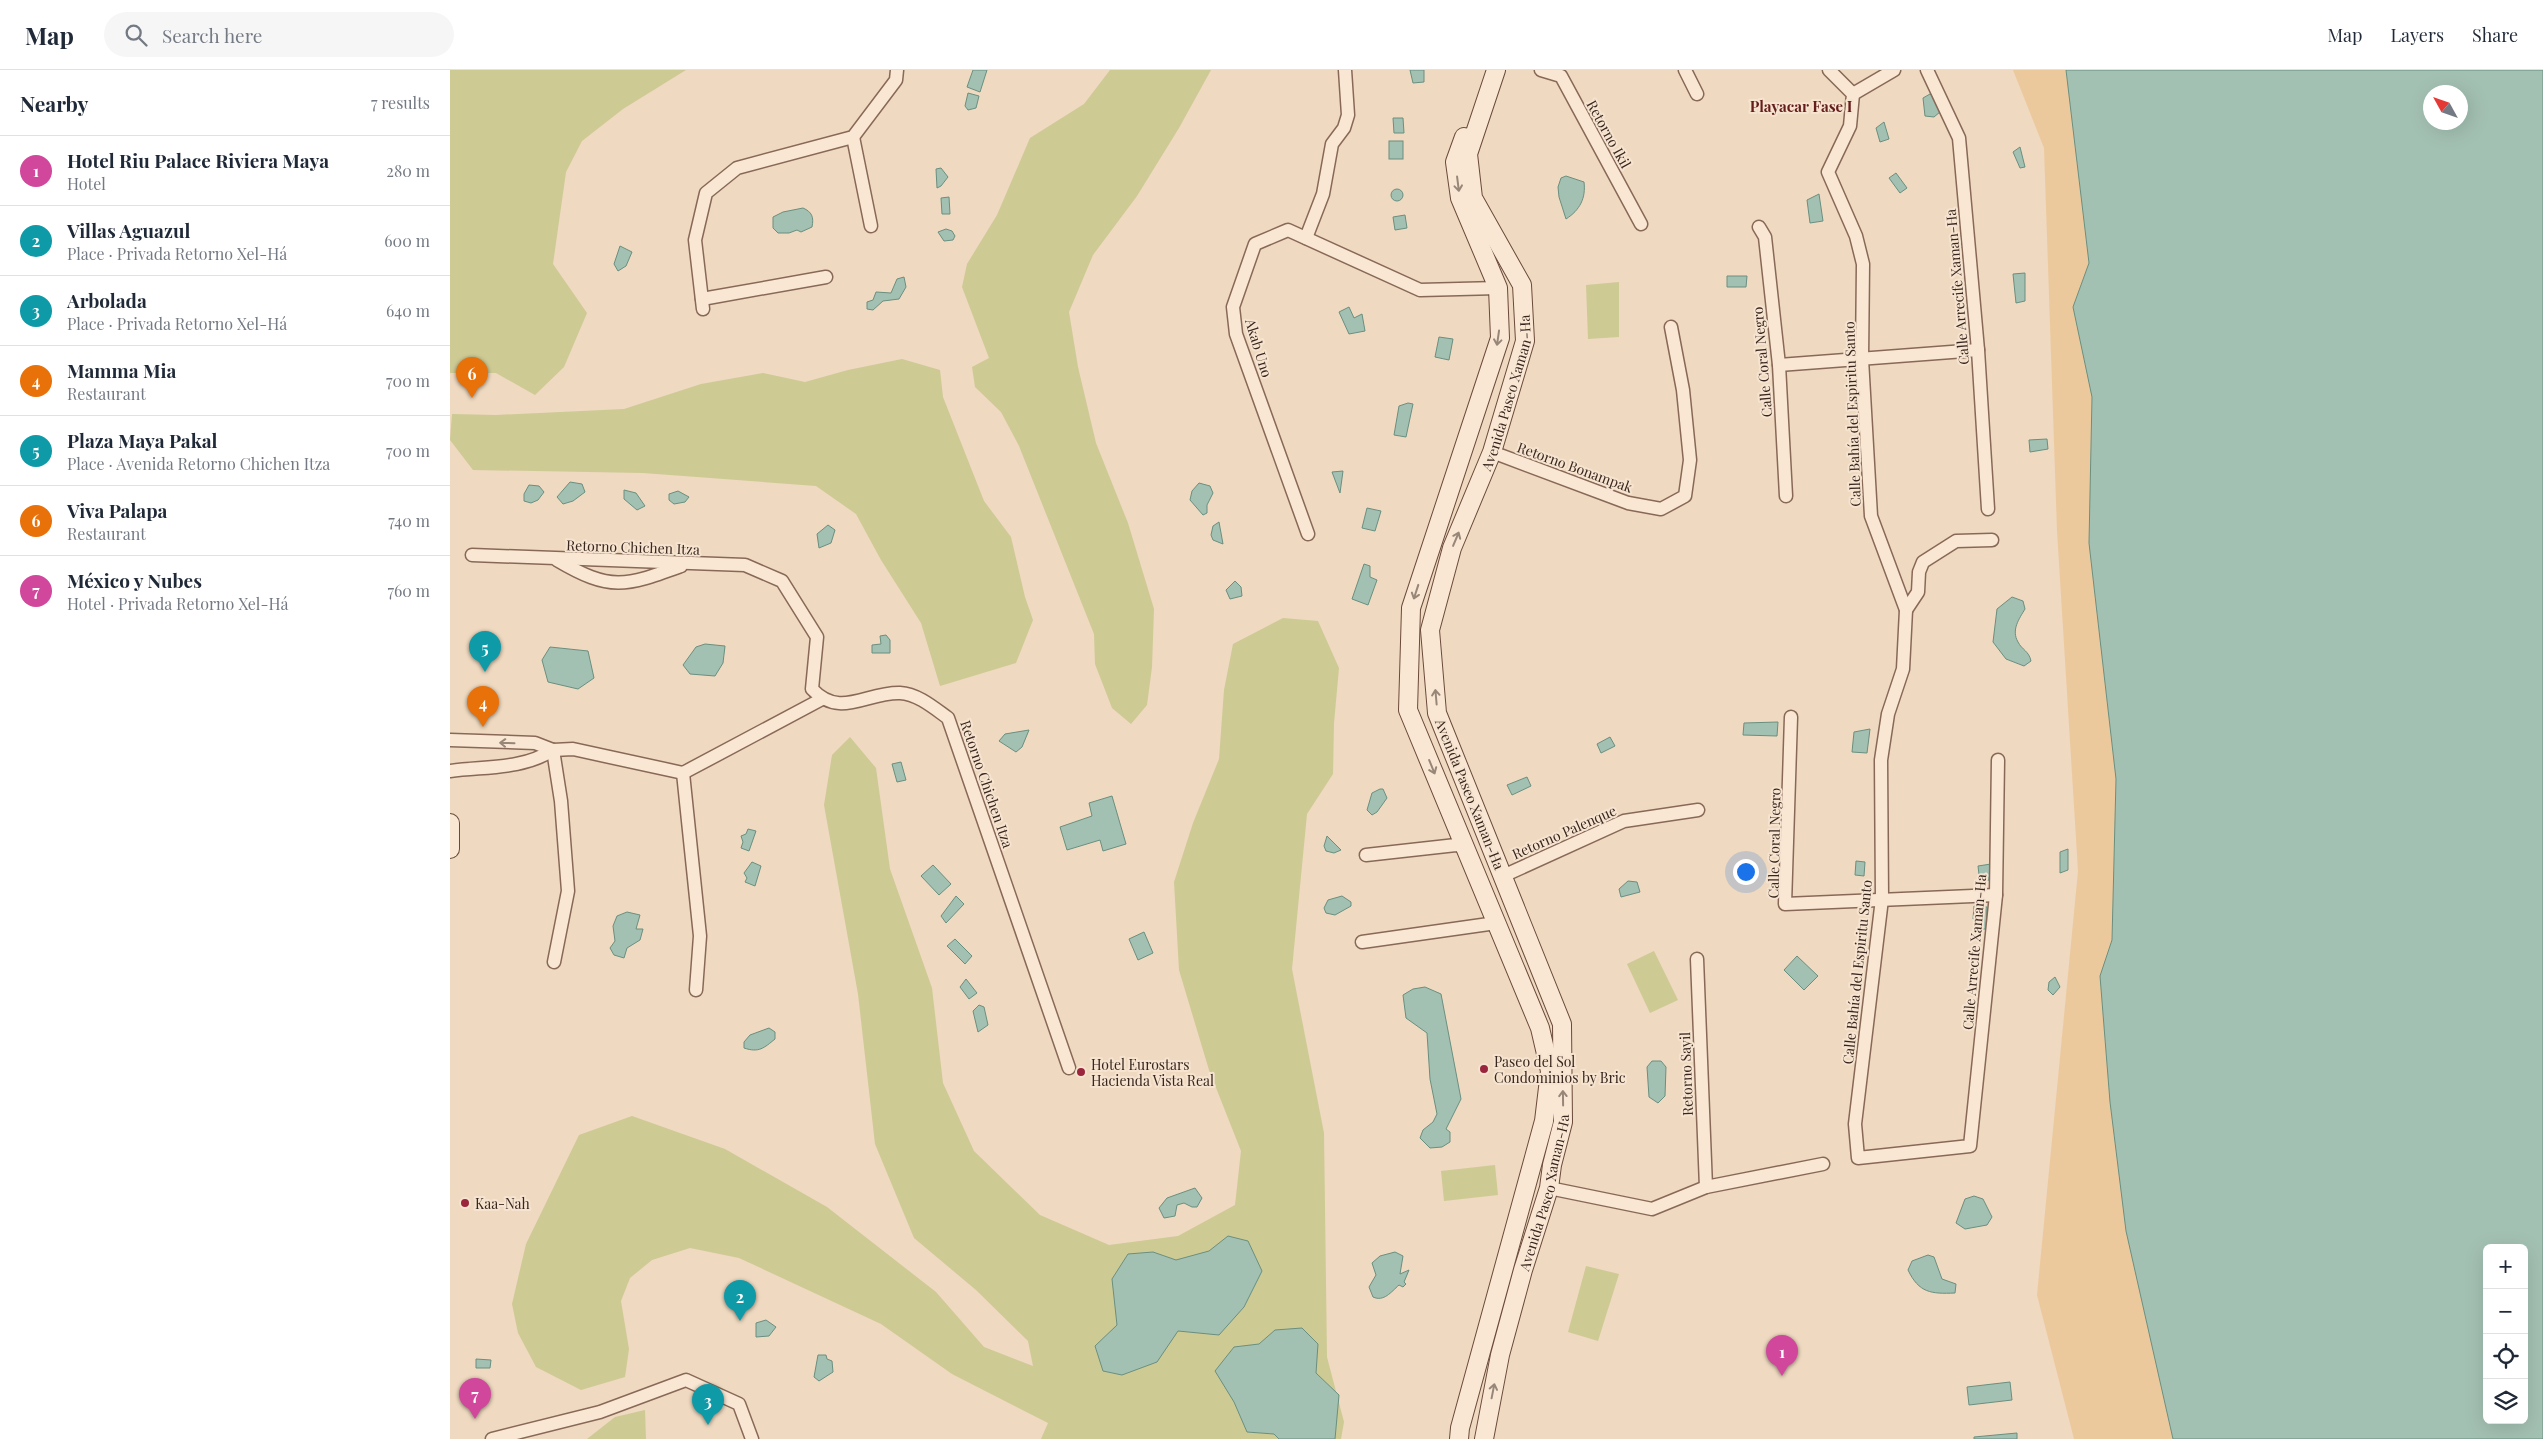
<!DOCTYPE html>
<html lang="en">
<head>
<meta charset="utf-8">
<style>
	body { margin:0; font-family:"Playfair Display",serif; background:#f6f6f7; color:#1f2937 }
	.controls { position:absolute; right:15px; bottom:15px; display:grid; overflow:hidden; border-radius:8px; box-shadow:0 5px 20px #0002 }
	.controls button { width:45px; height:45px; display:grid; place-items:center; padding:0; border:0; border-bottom:1px solid #e0e1e3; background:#fff; color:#1f2937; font:25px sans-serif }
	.compass { position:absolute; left:1973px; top:15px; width:45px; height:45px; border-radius:50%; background:#fff; box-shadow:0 5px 20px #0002; rotate:310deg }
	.you { position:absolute; left:1295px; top:801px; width:18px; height:18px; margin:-12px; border:4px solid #fff; border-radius:50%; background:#1a73e8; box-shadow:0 0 0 8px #1a73e833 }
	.badge { display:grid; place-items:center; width:32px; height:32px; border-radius:50%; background:#d93025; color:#fff; font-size:16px; font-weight:700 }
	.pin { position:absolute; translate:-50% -41px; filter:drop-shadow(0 1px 2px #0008) }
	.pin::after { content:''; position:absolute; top:26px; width:18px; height:15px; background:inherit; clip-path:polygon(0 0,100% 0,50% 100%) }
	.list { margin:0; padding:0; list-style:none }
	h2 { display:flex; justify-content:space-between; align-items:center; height:65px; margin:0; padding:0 20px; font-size:21px }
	h2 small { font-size:16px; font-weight:400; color:#747a83 }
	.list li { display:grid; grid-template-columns:32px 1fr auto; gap:15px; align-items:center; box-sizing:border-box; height:70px; padding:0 20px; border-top:1px solid #e0e1e3 }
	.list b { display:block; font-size:19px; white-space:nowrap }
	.list p { margin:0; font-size:16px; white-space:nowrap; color:#747a83 }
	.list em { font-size:16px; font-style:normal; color:#747a83 }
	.icon { flex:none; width:28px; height:28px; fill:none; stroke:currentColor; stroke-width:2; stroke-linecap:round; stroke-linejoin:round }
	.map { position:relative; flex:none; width:2093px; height:1369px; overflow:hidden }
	header { display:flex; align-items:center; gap:30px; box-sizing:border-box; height:70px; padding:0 25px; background:#fff; border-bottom:1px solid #e0e1e3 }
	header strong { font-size:24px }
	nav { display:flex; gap:28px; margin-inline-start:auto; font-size:18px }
	.search { width:350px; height:45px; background:#f6f6f7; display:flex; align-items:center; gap:12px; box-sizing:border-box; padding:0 18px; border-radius:28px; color:#747a83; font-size:19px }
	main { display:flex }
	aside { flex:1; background:#fff }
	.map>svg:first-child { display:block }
	.green { fill:#cdca94 }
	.sand { fill:#ecc99d }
	.water { fill:#a3c1b3; stroke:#6a8f7f; fill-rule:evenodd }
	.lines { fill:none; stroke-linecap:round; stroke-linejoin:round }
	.minor-casing { stroke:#886958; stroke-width:15 }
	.secondary-casing { stroke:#6a4a3b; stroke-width:20 }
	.minor { stroke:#f9e7d4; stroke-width:12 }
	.secondary { stroke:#f9e7d4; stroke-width:18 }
	.oneway { stroke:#988678 }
	.poi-dot { fill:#99263c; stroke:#f6e4d0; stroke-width:2 }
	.labels { text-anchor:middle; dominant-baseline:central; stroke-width:4; stroke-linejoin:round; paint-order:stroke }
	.street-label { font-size:14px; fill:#38251d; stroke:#f6e4d0 }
	.poi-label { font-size:14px; fill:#38251d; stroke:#f6e4d0; text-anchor:start }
	.neighbourhood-label { font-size:15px; font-weight:bold; fill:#651d1b; stroke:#f6e4d0 }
</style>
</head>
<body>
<header>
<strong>Map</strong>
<div class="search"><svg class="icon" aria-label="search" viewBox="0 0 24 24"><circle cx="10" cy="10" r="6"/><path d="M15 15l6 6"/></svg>Search here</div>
<nav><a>Map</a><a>Layers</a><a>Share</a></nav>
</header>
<main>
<aside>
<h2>Nearby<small>7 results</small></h2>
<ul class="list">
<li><span class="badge" style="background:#d1479c">1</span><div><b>Hotel Riu Palace Riviera Maya</b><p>Hotel</p></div><em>280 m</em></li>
<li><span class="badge" style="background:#0f9aa8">2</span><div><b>Villas Aguazul</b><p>Place · Privada Retorno Xel-Há</p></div><em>600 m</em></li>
<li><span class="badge" style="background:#0f9aa8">3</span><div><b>Arbolada</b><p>Place · Privada Retorno Xel-Há</p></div><em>640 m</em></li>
<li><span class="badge" style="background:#e8710a">4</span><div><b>Mamma Mia</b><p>Restaurant</p></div><em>700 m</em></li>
<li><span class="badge" style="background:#0f9aa8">5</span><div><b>Plaza Maya Pakal</b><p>Place · Avenida Retorno Chichen Itza</p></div><em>700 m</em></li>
<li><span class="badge" style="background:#e8710a">6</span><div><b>Viva Palapa</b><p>Restaurant</p></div><em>740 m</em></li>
<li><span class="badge" style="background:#d1479c">7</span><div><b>México y Nubes</b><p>Hotel · Privada Retorno Xel-Há</p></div><em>760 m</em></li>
</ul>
</aside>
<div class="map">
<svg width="2093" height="1369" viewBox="0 0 2093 1369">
	<rect width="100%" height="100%" fill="#efd9c0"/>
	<g class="green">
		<polygon points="0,0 236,0 173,39 132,71 116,102 103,194 137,243 114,297 85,325 46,303 0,303"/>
		<polygon points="660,0 761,0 729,58 687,126 643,185 619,242 628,297 646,373 678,453 704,539 702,597 697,635 681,654 662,638 645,594 644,564 569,376 551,342 525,317 522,297 539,288 512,217 517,194 547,145 580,68 634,34"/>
		<polygon points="1169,212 1169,267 1138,269 1136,215"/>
		<polygon points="452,289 490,300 493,327 534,431 561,467 575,527 583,550 566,593 490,616 471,553 431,490 406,444 366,416 193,403 23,400 0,370 2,344 46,345 174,339 251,314 313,303 355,312 398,300"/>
		<polygon points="833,548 868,551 889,598 884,653 883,704 857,744 842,899 874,1063 877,1287 894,1352 891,1369 591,1369 598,1353 502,1304 431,1254 289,1188 240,1178 202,1190 180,1208 171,1231 179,1279 175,1307 131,1320 86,1297 68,1263 62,1234 76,1174 129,1065 182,1046 275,1079 377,1137 486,1222 534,1277 583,1296 578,1271 526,1220 464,1168 425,1074 408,924 374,735 382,685 400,667 426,698 440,799 482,918 493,1013 524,1081 590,1145 659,1175 728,1166 785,1135 791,1081 759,1000 729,900 724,812 743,753 769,689 774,620 783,574"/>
		<polygon points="1204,881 1228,930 1200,943 1177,894"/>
		<polygon points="1045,1095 1048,1125 994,1131 991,1101"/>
		<polygon points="1136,1196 1169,1204 1148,1271 1118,1262"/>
		<polygon points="195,1340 196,1369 137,1369 165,1347"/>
	</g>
	<polygon class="sand" points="1563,0 1616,0 1639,193 1623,237 1642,327 1639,473 1666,709 1662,870 1650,906 1660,1032 1676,1161 1723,1369 1624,1369 1587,1225 1628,801 1607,461 1594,78"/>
	<g class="water">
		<polygon points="523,0 537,0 530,22 517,17"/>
		<polygon points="960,0 974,0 974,12 963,13"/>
		<path d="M1616,0H2093V1369H1723L1676,1161L1660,1032L1650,906L1662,870L1666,709L1639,473L1642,327L1623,237L1639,193ZM2010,22V52H1980V22ZM2037,1178H2074V1350H2037Z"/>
		<polygon points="518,23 529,26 526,38 518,40 515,36"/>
		<polygon points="1480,24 1485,28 1490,42 1484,47 1475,46 1473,28"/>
		<polygon points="943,48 953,48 954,63 944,63"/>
		<polygon points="1434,52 1439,69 1430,72 1426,58"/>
		<rect x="939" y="71" width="14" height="18"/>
		<polygon points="1570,77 1575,97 1570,98 1563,82"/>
		<polygon points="491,98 498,107 491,116 487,118 486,99"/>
		<polygon points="1446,103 1457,118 1450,123 1439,108"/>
		<path d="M1116,106L1134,112C1136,128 1130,140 1116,149L1109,127L1108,117L1111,108Z"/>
		<circle cx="947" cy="125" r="6"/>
		<polygon points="1369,124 1373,151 1360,153 1357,130"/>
		<polygon points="499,127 500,144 492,144 491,128"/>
		<path d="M353,138C362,142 364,147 362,157L351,162L347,160L339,163H328L323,158V147L333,142Z"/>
		<polygon points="955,145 957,158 945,160 943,147"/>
		<polygon points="496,159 502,161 505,166 503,170 494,171 488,162"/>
		<polygon points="170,176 182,182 176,196 168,201 164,194"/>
		<polygon points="1575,203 1575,231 1566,233 1563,204"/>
		<polygon points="1277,206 1297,206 1296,217 1277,217"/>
		<polygon points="454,207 456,217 449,229 433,231 423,240 417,239 417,232 423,230 426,222 441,223 447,209"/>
		<polygon points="899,237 904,248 912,244 915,261 899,264 889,242"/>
		<polygon points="989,267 1003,269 999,290 985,287"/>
		<polygon points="958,333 963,334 956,367 944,365 949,336"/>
		<polygon points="1597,369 1598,379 1580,382 1579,370"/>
		<polygon points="893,401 890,423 882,402"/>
		<polygon points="120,412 132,414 135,422 123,431 113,434 107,427"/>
		<polygon points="749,413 760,416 763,423 757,435 757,443 753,445 740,430 742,421"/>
		<polygon points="79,415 89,416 94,422 88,430 81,433 74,431 74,424"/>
		<polygon points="174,420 186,423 195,436 187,440 174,429"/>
		<polygon points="228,421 239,427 235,432 224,434 219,430 219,424"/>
		<polygon points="917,438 931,441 925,461 912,458"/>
		<polygon points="769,452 773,474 763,470 761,465 763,456"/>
		<polygon points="378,455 385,460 381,473 369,478 367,464"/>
		<polygon points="914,494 920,496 920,507 927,510 918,535 902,529"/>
		<polygon points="785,511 791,517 792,526 780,529 776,520"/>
		<path d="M1562,527L1573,531L1575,539C1569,549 1561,560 1568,572C1572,580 1579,581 1581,591L1574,596L1556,589L1543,572L1547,539Z"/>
		<polygon points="436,565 440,570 440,583 422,583 422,575 431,574 430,566"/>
		<polygon points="255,574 275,576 273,593 265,606 240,604 233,595 246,577"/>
		<polygon points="100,577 138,581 144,608 128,619 98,612 92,590"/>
		<polygon points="1328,652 1327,666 1293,665 1294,653"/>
		<polygon points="1420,659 1417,683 1402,682 1404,662"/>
		<polygon points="579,660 572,677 566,682 549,671 555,664"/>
		<polygon points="1160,667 1165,676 1151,683 1147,674"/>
		<polygon points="451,692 456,710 447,712 442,694"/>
		<polygon points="1077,707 1081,716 1062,725 1057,715"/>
		<polygon points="930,719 933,719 937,728 927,742 922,745 917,740 922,723"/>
		<polygon points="662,726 676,774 653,781 650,770 617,780 610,757 642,746 639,733"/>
		<polygon points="298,759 306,761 299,781 291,778 293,772 291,766 296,764"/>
		<polygon points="877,766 891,780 884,783 876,781 874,776"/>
		<polygon points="1618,779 1618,800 1610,803 1610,782"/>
		<polygon points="1406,791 1415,792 1414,806 1405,805"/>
		<polygon points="302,792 311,796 305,816 295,812 297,808 294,803"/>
		<polygon points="1541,794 1539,810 1530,813 1528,796"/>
		<polygon points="483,795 501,814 489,825 471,806"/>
		<polygon points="1178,811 1187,812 1190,822 1171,827 1169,819"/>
		<polygon points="506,826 514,834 496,853 491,846"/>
		<polygon points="892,826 901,832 901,836 885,845 876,843 874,838 878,830"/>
		<polygon points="1524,836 1537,837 1536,859 1529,859 1530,849 1523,849"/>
		<polygon points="177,842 190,845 186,859 193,859 190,870 177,878 174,888 164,885 160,878 165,871 163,856 167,846"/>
		<polygon points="694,862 703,883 688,890 679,869"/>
		<polygon points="505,869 522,886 515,894 497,876"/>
		<polygon points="1347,886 1368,906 1354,920 1334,900"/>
		<polygon points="1605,907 1610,917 1603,925 1598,920 1599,912"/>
		<polygon points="516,909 527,923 519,929 510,917"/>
		<polygon points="975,917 991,924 1011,1029 996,1059 1000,1062 1000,1072 992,1077 980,1078 970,1068 973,1060 983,1052 987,1044 980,1009 977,963 956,948 953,925 963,919"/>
		<polygon points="529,935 534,937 538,955 528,962 523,941"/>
		<path d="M319,958L325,962V969C314,978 309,983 294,978V972L300,965Z"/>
		<polygon points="1202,991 1211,991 1216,997 1215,1026 1208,1033 1199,1027 1197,997"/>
		<polygon points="745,1118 752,1128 747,1137 742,1137 734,1133 727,1135 725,1146 714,1148 709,1138 717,1128"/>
		<polygon points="1524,1126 1533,1129 1542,1147 1537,1155 1515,1159 1506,1153 1515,1129"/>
		<polygon points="778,1166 798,1171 812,1201 794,1237 769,1265 728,1261 707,1292 672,1305 653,1301 645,1276 667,1255 662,1209 678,1184 703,1182 726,1190 759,1181"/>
		<path d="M945,1182L953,1186L950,1204L959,1200L954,1212L956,1214L953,1217L949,1215C941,1222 934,1232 923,1227L919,1217L926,1205L922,1193L930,1186Z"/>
		<path d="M1478,1185L1484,1187L1492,1209L1506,1214L1505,1223C1481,1224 1469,1223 1458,1200L1462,1191Z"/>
		<polygon points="316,1250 326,1257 319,1266 306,1267 306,1253"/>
		<polygon points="852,1258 868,1274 866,1303 889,1325 885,1369 829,1369 824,1364 797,1362 784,1332 765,1301 784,1277 809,1274 825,1260"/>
		<polygon points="368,1285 376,1285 377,1289 382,1291 383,1302 369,1311 364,1307"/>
		<polygon points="26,1289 41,1290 40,1298 26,1298"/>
		<polygon points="1560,1312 1562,1330 1519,1335 1517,1317"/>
		<polygon points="1567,1363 1567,1369 1524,1369 1524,1367"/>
	</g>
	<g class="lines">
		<defs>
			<g id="minor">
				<polyline points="1091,0 1111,6 1191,154"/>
				<polyline points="1235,0 1247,24"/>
				<polyline points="1379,0 1403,24 1400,56 1378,102 1406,166 1413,194 1412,289 1421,446 1456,540 1453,599 1438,644 1431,690 1432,829 1405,1054 1408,1088 1520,1076 1546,825 1548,690"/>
				<polyline points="1477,0 1509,68 1528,280 1538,439"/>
				<polyline points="1403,24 1444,0"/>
				<polyline points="403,67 421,156"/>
				<polyline points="1309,157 1315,167 1329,295 1336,426"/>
				<polyline points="856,168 873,124 882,74 894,58 898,45 895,0"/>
				<polyline points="252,229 376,207"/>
				<polyline points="253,239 245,170 256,123 287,98 403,67 446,10 447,0"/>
				<polyline points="1329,295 1528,280"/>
				<polyline points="1042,382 1178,433 1211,439 1235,426 1240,390 1233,320 1221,257"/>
				<polyline points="858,464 786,264 783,237 805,174 838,160 970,220 1048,218"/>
				<path d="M22,485L295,495L332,511L367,567L362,619C390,649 416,622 450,623C468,624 484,638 498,648L619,998"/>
				<path d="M107,490C161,522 176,516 231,496"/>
				<polyline points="1456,540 1468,522 1469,502 1473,492 1506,471 1542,470"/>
				<polyline points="1341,647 1335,834 1546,825"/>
				<polyline points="0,670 85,673 103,680 123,679 233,703 372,629"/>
				<polyline points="103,680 111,731 118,821 104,892"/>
				<path d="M0,701C36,696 71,700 103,680"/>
				<polyline points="233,703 250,866 246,920"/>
				<polyline points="916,785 1006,775 1014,776"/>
				<polyline points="1053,806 1174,751 1248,740"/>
				<polyline points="912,872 1046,853"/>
				<polyline points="1247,889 1256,1117"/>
				<polyline points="1099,1118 1202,1139 1256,1117 1373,1094"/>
				<polyline points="42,1369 150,1342 236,1310 289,1334 302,1369"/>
			</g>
			<g id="secondary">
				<polyline points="0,753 0,779"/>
				<polyline points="1009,1369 1010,1358 1094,1051 1100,1001 1090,958 958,640 961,538 1050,268 1048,218 1010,128 1005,92 1014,67"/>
				<path id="s1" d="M1034,1369L1050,1285L1073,1200L1099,1118L1102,1095L1113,1052L1112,954L987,643L980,560L1002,478L1042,382L1075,271L1072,215L1023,128L1018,84L1046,0"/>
			</g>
		</defs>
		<use href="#minor" class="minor-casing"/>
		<use href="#secondary" class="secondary-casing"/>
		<use href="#minor" class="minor"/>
		<use href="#secondary" class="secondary"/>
	</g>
	<defs><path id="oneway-shaft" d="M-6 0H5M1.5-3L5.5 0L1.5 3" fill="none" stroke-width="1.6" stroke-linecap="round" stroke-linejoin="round" transform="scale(1.25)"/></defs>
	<g class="oneway">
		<use href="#oneway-shaft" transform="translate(1008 114) rotate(83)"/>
		<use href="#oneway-shaft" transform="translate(1048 268) rotate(98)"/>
		<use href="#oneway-shaft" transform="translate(1006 469) rotate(-67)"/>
		<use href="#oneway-shaft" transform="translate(966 522) rotate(108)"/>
		<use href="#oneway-shaft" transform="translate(986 627) rotate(-95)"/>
		<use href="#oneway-shaft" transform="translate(57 673) rotate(-178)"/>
		<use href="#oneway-shaft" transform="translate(982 697) rotate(68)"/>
		<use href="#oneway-shaft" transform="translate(1113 1028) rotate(-91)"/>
		<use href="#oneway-shaft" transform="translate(1043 1321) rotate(-79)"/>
	</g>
	<g class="poi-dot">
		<circle cx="1034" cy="999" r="5"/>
		<circle cx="631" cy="1002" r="5"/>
		<circle cx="15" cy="1133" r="5"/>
	</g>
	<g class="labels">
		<g class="street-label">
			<text transform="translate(1159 64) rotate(61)">Retorno Ikil</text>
			<text transform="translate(1507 217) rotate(-95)">Calle Arrecife Xaman-Ha</text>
			<text transform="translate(809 278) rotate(73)">Akab Uno</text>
			<text transform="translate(1312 292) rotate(-95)">Calle Coral Negro</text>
			<text stroke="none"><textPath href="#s1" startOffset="1094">Avenida Paseo Xaman-Ha</textPath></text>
			<text transform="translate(1402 344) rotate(-92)">Calle Bahía del Espiritu Santo</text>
			<text transform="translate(1125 397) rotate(20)">Retorno Bonampak</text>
			<text transform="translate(183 477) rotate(2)">Retorno Chichen Itza</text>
			<text transform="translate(537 714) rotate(71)">Retorno Chichen Itza</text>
			<text transform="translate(1020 724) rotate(68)">Avenida Paseo Xaman-Ha</text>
			<text transform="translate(1114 762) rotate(-24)">Retorno Palenque</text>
			<text transform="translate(1324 773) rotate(-89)">Calle Coral Negro</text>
			<text transform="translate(1524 882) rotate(-85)">Calle Arrecife Xaman-Ha</text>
			<text transform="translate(1407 902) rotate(-84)">Calle Bahía del Espiritu Santo</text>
			<text transform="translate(1236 1004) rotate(-92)">Retorno Sayil</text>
			<text stroke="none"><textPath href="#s1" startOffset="254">Avenida Paseo Xaman-Ha</textPath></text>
		</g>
		<g class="poi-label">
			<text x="1044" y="991">Paseo del Sol<tspan x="1044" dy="16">Condominios by Bric</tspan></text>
			<text x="641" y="994">Hotel Eurostars<tspan x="641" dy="16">Hacienda Vista Real</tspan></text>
			<text x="25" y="1133">Kaa-Nah</text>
		</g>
		<g class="neighbourhood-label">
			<text x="1351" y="36">Playacar Fase I</text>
		</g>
	</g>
</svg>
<div class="controls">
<button>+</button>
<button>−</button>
<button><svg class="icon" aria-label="locate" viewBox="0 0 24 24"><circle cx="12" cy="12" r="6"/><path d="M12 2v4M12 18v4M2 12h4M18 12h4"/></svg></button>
<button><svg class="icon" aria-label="layers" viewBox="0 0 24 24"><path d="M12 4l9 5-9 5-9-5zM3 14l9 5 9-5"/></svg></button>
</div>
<svg class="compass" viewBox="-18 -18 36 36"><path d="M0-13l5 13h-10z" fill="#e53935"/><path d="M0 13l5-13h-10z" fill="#747a83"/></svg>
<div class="you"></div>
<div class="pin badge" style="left:1332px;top:1306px;background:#d1479c">1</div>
<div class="pin badge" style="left:290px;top:1251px;background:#0f9aa8">2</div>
<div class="pin badge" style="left:258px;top:1355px;background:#0f9aa8">3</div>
<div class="pin badge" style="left:33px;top:657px;background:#e8710a">4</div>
<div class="pin badge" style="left:35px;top:602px;background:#0f9aa8">5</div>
<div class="pin badge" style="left:22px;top:328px;background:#e8710a">6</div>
<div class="pin badge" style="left:25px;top:1349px;background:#d1479c">7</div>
</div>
</main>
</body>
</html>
